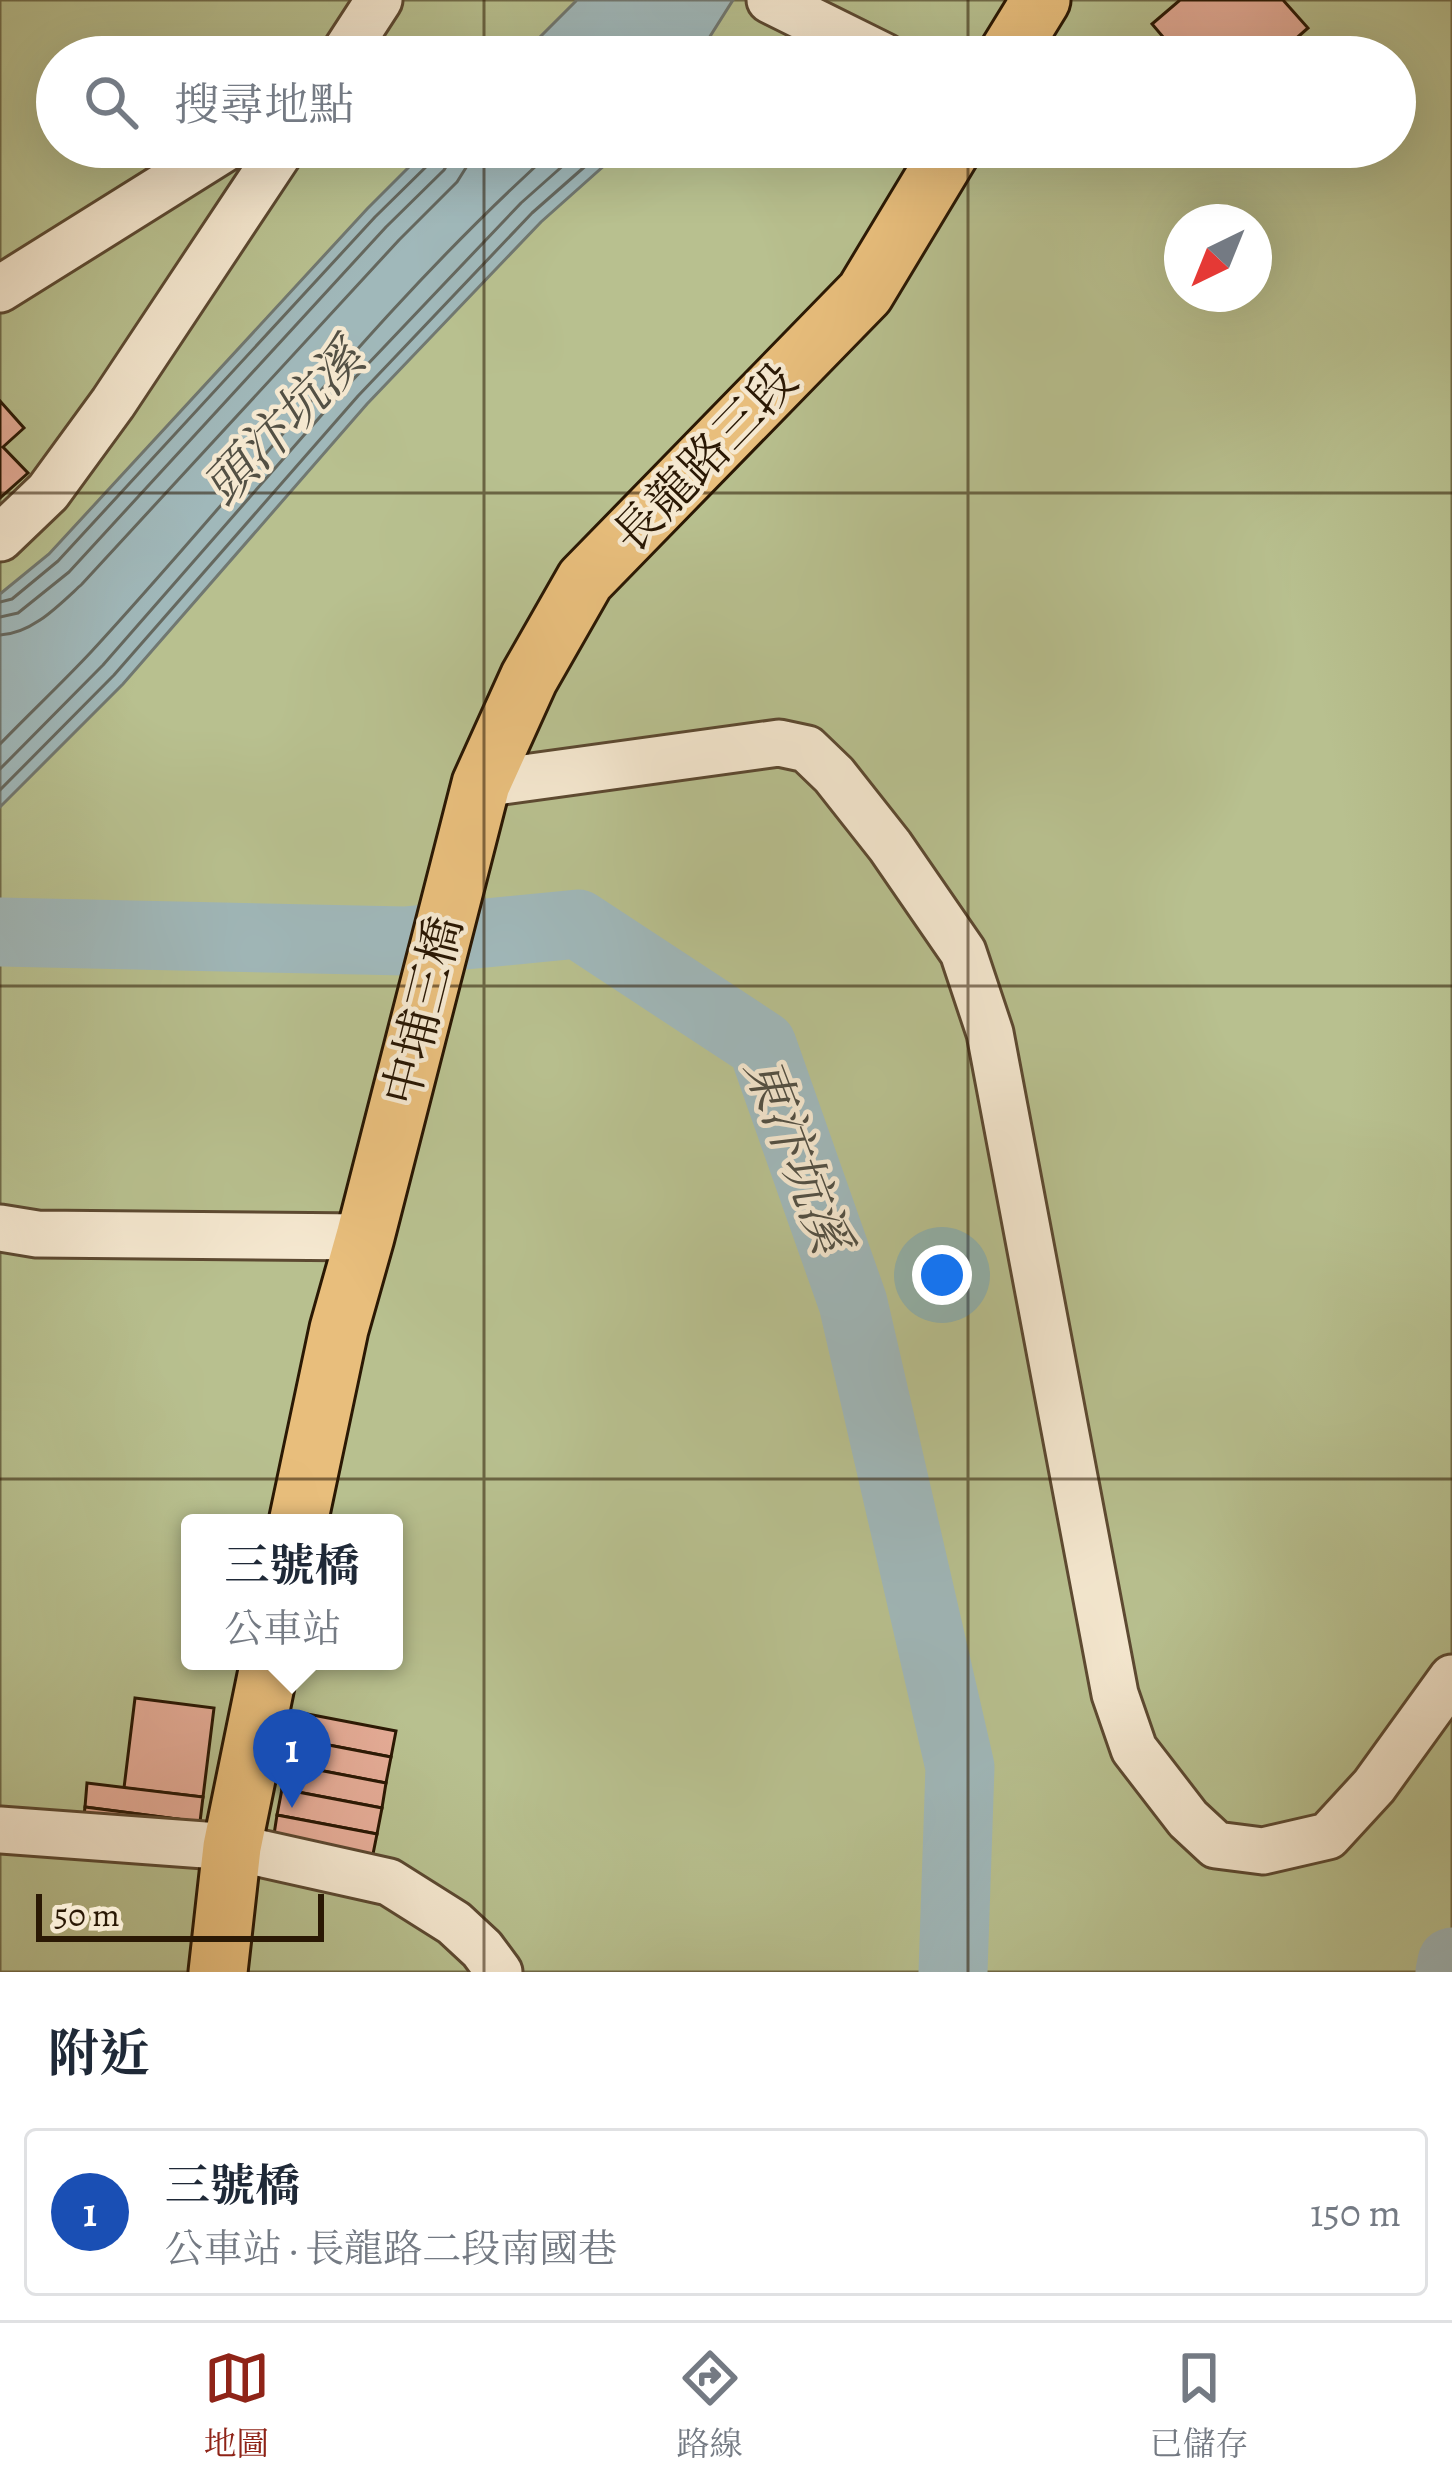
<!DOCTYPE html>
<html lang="zh-TW">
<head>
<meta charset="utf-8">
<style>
	body { margin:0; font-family:Alegreya,"Noto Serif TC",serif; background:#f2f2f3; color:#1f2937 }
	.compass { position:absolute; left:1164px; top:204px; width:108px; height:108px; border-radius:50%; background:#fff; box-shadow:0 12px 48px #0002; rotate:223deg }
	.scale { position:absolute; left:36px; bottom:30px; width:288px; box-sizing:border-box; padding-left:12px; border:6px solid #2a1804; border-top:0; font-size:33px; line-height:42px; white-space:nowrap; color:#2a1804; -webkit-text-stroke:9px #f5e8d0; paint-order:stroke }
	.you { position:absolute; left:942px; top:1275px; width:42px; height:42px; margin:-30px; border:9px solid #fff; border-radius:50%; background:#1a73e8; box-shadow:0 0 0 18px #1a73e833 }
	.badge { display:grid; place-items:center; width:78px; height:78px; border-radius:50%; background:#8f2418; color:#fff; font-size:39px; font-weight:700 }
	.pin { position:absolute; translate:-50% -99px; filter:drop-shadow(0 3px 6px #0008) }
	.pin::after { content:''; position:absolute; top:63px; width:42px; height:36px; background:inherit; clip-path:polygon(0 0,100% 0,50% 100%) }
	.popup { position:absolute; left:181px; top:1514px; width:222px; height:156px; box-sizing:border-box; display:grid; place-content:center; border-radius:12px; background:#fff; filter:drop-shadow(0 3px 9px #0005); font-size:39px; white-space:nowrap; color:#747a83 }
	.popup b { font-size:45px; color:#1f2937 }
	.popup::after { content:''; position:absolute; left:50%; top:100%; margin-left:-24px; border:24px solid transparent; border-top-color:#fff }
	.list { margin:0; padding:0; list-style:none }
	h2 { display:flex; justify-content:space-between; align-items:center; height:156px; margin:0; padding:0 48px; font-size:51px }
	h2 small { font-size:39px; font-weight:400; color:#747a83 }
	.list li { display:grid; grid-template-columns:78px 1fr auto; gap:36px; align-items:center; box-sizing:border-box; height:168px; margin:0 24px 24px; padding:0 24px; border:3px solid #e0e1e3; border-radius:12px }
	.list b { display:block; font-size:45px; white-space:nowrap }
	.list p { margin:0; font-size:39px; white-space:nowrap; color:#747a83 }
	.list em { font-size:39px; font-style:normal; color:#747a83 }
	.icon { flex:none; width:66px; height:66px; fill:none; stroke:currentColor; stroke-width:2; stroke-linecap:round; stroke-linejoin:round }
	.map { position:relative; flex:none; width:1452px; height:1972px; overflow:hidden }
	.search { position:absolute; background:#fff; box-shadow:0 12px 48px #0002; left:36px; right:36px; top:36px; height:132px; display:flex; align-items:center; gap:30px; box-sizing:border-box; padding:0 42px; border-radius:66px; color:#747a83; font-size:45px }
	.sheet { height:348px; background:#fff }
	nav { display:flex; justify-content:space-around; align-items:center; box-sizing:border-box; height:168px; border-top:3px solid #e0e1e3; background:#fff; font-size:33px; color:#747a83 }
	nav a { display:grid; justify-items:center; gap:6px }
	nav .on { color:#8f2418 }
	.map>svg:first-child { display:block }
	.green { fill:#b8c08f; stroke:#716c4a; stroke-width:3; fill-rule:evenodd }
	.water { fill:#a0b8ba; stroke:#717871; stroke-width:3 }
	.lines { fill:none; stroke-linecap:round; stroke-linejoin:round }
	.shore { stroke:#65685f; stroke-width:3 }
	.river { stroke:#a0b8ba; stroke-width:69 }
	.building { fill:#e5ac97; stroke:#2a1804; stroke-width:3 }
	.minor-casing { stroke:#5c4931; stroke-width:51 }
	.major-casing { stroke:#2a1804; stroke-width:63 }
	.minor { stroke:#f5e8d0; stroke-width:45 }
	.major { stroke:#e8be7c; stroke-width:57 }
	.grid { fill:none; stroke:#2a1804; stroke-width:3; stroke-opacity:0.55 }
	.labels { text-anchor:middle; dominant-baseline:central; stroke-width:9; stroke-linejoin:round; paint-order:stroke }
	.street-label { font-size:48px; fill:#2a1804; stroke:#f5e8d0 }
	.water-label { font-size:51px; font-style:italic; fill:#535044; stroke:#f5e8d0 }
</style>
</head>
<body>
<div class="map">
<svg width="1452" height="1972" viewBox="0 0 1452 1972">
	<rect width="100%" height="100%" fill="#f0dbb7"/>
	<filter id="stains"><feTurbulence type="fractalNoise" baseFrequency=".00167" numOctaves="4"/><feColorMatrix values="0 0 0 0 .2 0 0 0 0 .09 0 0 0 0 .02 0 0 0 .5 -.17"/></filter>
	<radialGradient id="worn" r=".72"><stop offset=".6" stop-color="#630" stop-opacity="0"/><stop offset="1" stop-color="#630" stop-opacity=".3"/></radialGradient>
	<path class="green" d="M0,0H1452V1972H0ZM57,57H1395V147H57ZM1182,222H1254V294H1182ZM190,1523H394V1661H190Z"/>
	<g class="water">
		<polygon points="577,0 733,0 697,57 520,57"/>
		<polygon points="429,147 625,147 541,222 367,404 123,684 0,807 0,594 49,554 367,209"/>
	</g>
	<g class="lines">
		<g class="shore">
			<polyline points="0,602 12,599 58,561 375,217 433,160 436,147"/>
			<polyline points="0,617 18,613 69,572 386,227 444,170 450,160 452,147"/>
			<path d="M0,635C32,634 59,605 82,584L399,240L457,182L467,166L470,147"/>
			<path d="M0,744C30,713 61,684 91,652C246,484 385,300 557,147"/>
			<polyline points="0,769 103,665 347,386 521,203 584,147"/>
			<polyline points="0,790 114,675 358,396 532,213 607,147"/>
		</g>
		<g class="river">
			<polyline points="0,932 405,941 578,924 762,1045 853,1303 960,1767 953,1972"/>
			<polyline points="1450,1972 1452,1962"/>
		</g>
	</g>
	<g class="building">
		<polygon points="1180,0 1283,0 1308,28 1275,57 1180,57 1152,24"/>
		<polygon points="0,401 24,428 3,447 28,473 0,498"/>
		<polygon points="135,1698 214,1708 203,1797 124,1788"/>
		<polygon points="297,1712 396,1731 391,1757 292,1738"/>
		<polygon points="292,1738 391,1757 386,1783 287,1764"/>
		<polygon points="287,1764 386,1783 382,1808 282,1789"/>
		<polygon points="87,1783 203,1797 200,1822 85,1807"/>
		<polygon points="282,1789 382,1808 377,1834 277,1815"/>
		<polygon points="85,1807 200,1822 197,1844 82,1830"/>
		<polygon points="277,1815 377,1834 372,1859 273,1841"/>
	</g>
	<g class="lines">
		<defs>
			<g id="minor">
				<polyline points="770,0 885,57"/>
				<polyline points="342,57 379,0"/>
				<polyline points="0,289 227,147"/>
				<polyline points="0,538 48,492 113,403 283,147"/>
				<polyline points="481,784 779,743 807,749 834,775 890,846 963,952 990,1033 1115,1694 1134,1749 1188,1819 1216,1845 1263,1851 1328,1836 1374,1786 1452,1678"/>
				<polyline points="0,1228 37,1234 365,1237"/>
				<polyline points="0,1830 232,1847 389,1882 454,1923 482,1949 499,1972"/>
			</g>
			<g id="major">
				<polyline points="1006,57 1041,0"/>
				<polyline points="298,1523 339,1329 365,1237 481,784 529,678 585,580 865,293 953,147"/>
				<polyline points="218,1972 232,1847 270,1661"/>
			</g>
		</defs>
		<use href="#minor" class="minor-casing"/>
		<use href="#major" class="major-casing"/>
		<use href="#minor" class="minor"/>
		<use href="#major" class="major"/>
	</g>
	<path class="grid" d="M484,0V57M968,0V57M484,147V1972M968,147V1972M0,493H1452M0,986H1452M0,1479H1452"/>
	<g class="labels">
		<g class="street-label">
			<text transform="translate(705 458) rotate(-46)">長龍路三段</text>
			<text transform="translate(423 1011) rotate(-76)">中埔三橋</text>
		</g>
		<g class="water-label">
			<text transform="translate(284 423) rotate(-46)">頭汴坑溪</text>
			<text transform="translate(797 1155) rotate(69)">東汴坑溪</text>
		</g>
	</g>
	<rect width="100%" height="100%" filter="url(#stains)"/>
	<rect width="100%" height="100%" fill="url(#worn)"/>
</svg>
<svg class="compass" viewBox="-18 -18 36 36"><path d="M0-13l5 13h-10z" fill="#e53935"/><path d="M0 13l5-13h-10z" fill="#747a83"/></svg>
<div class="scale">50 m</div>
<div class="you"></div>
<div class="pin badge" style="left:292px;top:1808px;background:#1a4fb4">1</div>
<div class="popup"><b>三號橋</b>公車站</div>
<div class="search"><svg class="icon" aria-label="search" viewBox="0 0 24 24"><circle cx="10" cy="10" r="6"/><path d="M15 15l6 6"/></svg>搜尋地點</div>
</div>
<section class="sheet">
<h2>附近<small></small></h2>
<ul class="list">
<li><span class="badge" style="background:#1a4fb4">1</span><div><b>三號橋</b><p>公車站 · 長龍路二段南國巷</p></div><em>150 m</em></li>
</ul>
</section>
<nav>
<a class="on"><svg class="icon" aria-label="map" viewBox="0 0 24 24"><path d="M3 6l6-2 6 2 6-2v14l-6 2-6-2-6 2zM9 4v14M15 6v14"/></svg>地圖</a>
<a><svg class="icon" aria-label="directions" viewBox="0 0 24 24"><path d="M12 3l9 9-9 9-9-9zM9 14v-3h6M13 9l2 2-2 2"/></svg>路線</a>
<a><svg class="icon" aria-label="saved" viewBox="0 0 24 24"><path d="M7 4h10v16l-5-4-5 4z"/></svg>已儲存</a>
</nav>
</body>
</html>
